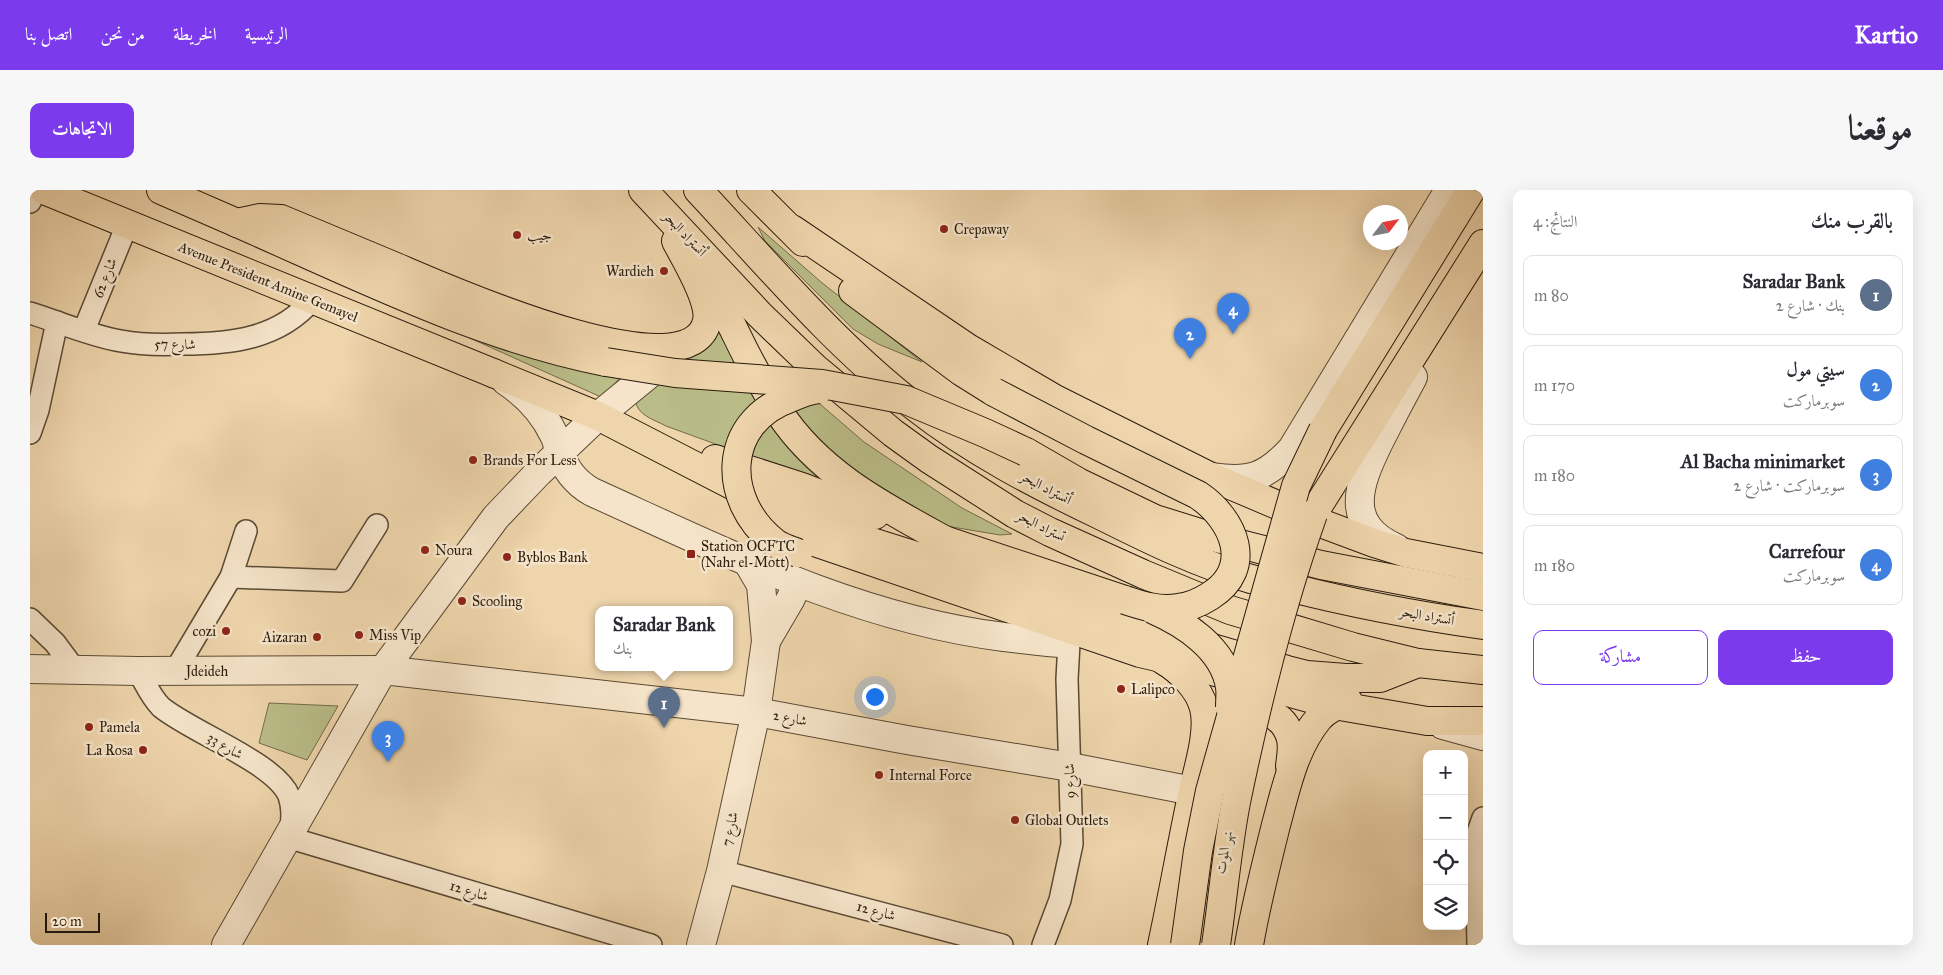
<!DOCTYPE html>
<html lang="ar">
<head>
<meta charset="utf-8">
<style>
	body { margin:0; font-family:"IM FELL Great Primer",Amiri,serif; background:#f7f7f7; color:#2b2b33; direction:rtl }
	.controls { position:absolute; right:15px; bottom:15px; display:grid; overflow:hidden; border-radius:10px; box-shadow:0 5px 20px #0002 }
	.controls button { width:45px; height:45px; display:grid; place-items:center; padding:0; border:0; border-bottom:1px solid #e1e1e2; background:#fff; color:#2b2b33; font:25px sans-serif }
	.compass { position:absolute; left:1333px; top:15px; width:45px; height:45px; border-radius:50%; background:#fff; box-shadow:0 5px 20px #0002; rotate:58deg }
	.scale { position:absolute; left:15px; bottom:12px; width:55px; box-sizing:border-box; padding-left:5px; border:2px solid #291b0c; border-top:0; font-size:14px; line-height:18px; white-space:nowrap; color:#291b0c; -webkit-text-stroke:4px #f5e4c9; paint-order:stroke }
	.you { position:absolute; left:844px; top:506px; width:18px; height:18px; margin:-12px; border:4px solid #fff; border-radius:50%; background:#1a73e8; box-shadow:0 0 0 8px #1a73e833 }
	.badge { display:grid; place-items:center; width:32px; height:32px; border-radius:50%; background:#7c3aed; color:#fff; font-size:16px; font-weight:700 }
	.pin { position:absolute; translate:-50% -41px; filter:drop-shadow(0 1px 2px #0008) }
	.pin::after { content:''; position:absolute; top:26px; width:18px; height:15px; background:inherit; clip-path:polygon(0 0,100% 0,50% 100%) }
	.popup { position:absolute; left:565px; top:416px; width:138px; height:65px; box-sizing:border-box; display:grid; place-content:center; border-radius:10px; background:#fff; filter:drop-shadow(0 1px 4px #0005); font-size:16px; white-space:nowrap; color:#7c7c81 }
	.popup b { font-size:19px; color:#2b2b33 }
	.popup::after { content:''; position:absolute; left:50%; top:100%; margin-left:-10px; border:10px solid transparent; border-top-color:#fff }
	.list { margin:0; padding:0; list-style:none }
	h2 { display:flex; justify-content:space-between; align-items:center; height:65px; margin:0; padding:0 20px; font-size:21px }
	h2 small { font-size:16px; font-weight:400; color:#7c7c81 }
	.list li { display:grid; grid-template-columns:32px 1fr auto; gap:15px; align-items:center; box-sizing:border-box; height:80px; margin:0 10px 10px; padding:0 10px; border:1px solid #e1e1e2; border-radius:10px }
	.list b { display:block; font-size:19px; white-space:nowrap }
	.list p { margin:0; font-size:16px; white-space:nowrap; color:#7c7c81 }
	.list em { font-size:16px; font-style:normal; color:#7c7c81 }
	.actions { display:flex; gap:10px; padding:15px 20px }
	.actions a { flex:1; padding:11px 0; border:1px solid #7c3aed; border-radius:10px; text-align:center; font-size:18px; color:#7c3aed }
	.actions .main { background:#7c3aed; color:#fff }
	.icon { flex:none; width:28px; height:28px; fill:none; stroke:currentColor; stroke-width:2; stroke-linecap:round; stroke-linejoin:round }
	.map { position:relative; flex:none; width:1453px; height:755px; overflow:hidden; direction:ltr; border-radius:10px }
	header { display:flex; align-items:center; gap:30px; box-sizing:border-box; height:70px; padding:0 25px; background:#7c3aed; color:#fff }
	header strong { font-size:24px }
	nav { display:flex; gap:28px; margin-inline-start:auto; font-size:18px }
	.intro { display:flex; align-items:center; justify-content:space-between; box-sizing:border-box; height:120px; padding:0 30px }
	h1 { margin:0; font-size:35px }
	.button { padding:12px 22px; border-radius:10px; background:#7c3aed; color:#fff; font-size:18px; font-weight:700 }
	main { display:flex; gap:30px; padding:0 30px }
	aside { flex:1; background:#fff; border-radius:10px; box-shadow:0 5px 20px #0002 }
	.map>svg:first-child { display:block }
	.green { fill:#babd88; stroke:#726c4a }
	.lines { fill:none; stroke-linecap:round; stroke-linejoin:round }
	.minor-casing { stroke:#5a4a34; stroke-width:24 }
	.tertiary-casing { stroke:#5a4a34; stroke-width:30 }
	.trunk-casing { stroke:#291b0c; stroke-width:30 }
	.motorway-casing { stroke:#291b0c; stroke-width:30 }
	.minor { stroke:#f5e4c9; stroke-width:21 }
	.tertiary { stroke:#f5e4c9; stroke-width:28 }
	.trunk { stroke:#efd5ac; stroke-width:28 }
	.motorway { stroke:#efd5ac; stroke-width:28 }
	.motorway-bridge-casing { stroke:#291b0c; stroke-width:30; stroke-linecap:butt }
	.motorway-bridge { stroke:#efd5ac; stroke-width:28 }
	.poi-dot { fill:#8f2418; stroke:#f5e4c9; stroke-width:2 }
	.labels { text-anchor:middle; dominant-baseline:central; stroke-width:5; stroke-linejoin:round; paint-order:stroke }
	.poi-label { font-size:14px; fill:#291b0c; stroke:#f5e4c9; text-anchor:start }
	.street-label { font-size:14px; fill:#291b0c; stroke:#f5e4c9 }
	.water-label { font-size:15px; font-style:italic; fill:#4b4a3a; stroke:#f5e4c9 }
</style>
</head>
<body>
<header>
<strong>Kartio</strong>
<nav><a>الرئيسية</a><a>الخريطة</a><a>من نحن</a><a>اتصل بنا</a></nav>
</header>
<div class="intro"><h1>موقعنا</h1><a class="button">الاتجاهات</a></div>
<main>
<aside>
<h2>بالقرب منك<small>النتائج: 4</small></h2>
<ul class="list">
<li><span class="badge" style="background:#5c6f8a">1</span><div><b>Saradar Bank</b><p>بنك · شارع 2</p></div><em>80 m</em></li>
<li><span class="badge" style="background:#3f7fe0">2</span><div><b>سيتي مول</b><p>سوبرماركت</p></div><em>170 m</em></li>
<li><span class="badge" style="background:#3f7fe0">3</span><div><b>Al Bacha minimarket</b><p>سوبرماركت · شارع 2</p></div><em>180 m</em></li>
<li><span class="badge" style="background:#3f7fe0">4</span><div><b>Carrefour</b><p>سوبرماركت</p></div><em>180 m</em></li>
</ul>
<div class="actions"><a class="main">حفظ</a><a>مشاركة</a></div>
</aside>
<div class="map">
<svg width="1453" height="755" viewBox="0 0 1453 755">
	<rect width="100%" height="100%" fill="#efd5ac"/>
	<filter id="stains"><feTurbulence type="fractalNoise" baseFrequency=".004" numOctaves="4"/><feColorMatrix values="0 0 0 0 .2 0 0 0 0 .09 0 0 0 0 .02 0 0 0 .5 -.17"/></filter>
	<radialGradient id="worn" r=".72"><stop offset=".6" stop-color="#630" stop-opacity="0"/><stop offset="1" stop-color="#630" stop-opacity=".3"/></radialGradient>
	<g class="green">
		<polygon points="728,37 791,92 892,172 848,154 823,139 735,51"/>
		<path d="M685,128L817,302L636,236C623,229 608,226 605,210Z"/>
		<polygon points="402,131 596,182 571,207"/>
		<polygon points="783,208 834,252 932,318 982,344 970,345 916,336 869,316 774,242 761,214"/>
		<polygon points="239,513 308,516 277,570 229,553"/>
	</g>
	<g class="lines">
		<defs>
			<g id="minor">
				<polyline points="0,12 6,0"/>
				<path d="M0,123C29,132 61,146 91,151C112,155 132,155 153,154C200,154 249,149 282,110"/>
				<polyline points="54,140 97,35"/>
				<polyline points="0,243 8,220 27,132"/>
				<polyline points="201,387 312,391 347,335"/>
				<polyline points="0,429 25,453 45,480"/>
				<path d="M108,481C115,493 121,507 131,517C161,542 246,573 259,606C263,618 262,628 261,640"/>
				<polyline points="145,481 201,387 216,341"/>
				<polyline points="257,647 621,755"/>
				<polyline points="691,681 972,755"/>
				<polyline points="1013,755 1030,710 1042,654 1037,489 1039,453"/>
				<polyline points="1448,755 1446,658 1447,645 1453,628"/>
			</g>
			<g id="tertiary">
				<path d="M476,191C497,205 513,222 524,245C527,250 527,255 529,260C534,278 546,293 562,302C695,362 828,429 974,447C994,449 1014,453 1034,453"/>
				<path d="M1182,287C1220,293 1236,287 1262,259L1419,0"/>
				<path d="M1366,358C1312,334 1329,293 1349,252C1360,230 1371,209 1383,187"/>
				<polyline points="736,451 760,410 768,393"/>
				<polyline points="0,479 108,481 353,480 726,522 877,550 1040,577 1163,601"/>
				<polyline points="1413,535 1453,546"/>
				<polyline points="196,755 353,480 466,327 509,282 568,226 639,168"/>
				<polyline points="671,755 691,681 726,522 736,451 731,395 717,371"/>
			</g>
			<g id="trunk">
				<polyline points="14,0 463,183"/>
				<polyline points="131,0 207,33"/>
			</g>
			<g id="motorway">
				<polyline points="613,0 730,125 785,178 863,243 899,269 985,324 1020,342 1113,384 1200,420 1323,457 1388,473 1453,480"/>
				<path d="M668,0C737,74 804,154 884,216C941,261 1007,295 1072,326C1120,350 1169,374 1221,389C1235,392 1248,395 1262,398C1325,414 1389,426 1453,435"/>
				<polyline points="721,0 773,52"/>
				<path d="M207,33L230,28L251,29C289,45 328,61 366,77C409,95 661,209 677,131C681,110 656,70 646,51"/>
				<path d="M207,33C326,85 448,147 576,172"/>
				<polyline points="762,39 938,158 1025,209 1179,286 1285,331 1344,353 1376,363 1453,378"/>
				<path d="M677,93C694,116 704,141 717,166C727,185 738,204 749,222C789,284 856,318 918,352"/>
				<polyline points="823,101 932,182 964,202"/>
				<polyline points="463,183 568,226 727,308 823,346 1115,438 1257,480 1277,485 1316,488 1350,488 1388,473"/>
				<polyline points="1293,240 1441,0"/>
				<polyline points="996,262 1048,292 1125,329 1183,347 1291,375 1453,406"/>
				<polyline points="685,269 772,297 845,325"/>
				<polyline points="722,320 740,333 767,346 1110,463 1157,474 1304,515 1397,531 1453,531"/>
				<polyline points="1283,324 1453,54"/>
				<polyline points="902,346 1095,410"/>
				<path d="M1204,523C1227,514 1254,522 1261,549C1263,558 1261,567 1260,576"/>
				<path d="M1132,755C1143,704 1152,652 1163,601C1168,578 1180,542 1174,518C1169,498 1150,480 1133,470"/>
				<path d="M1219,755C1226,714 1236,675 1246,635C1256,598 1264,558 1289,528C1297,519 1306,515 1318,511"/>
			</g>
		</defs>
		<use href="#minor" class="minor-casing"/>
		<use href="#tertiary" class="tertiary-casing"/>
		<use href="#trunk" class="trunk-casing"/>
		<use href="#motorway" class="motorway-casing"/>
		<use href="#minor" class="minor"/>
		<use href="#tertiary" class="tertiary"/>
		<use href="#trunk" class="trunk"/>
		<use href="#motorway" class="motorway"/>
		<defs>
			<g id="motorway-bridge">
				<polyline points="576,172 645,183 792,194 876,210 955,243 996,262"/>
				<path d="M964,202L1056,250L1168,305C1204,329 1225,378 1180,406C1169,413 1160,417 1148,418C1129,421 1113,416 1095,410"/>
				<path d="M768,363C760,360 750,357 744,352C691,310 692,232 760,208C769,204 778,200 789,199"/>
				<path d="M1122,419C1154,433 1194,458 1200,497C1201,503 1200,510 1200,517"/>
				<polyline points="1155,755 1168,661 1180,601 1266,296 1293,240"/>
				<path d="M1186,755C1193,707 1197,659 1206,612C1226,515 1250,417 1283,324"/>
			</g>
		</defs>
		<use href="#motorway-bridge" class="motorway-bridge-casing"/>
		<use href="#motorway-bridge" class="motorway-bridge"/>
	</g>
	<g class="poi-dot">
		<circle cx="914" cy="39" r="5"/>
		<circle cx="487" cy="45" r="5"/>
		<circle cx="634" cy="81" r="5"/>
		<circle cx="443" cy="270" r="5"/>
		<circle cx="395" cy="360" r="5"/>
		<rect x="656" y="359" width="10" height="10" rx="2.5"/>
		<circle cx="477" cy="367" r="5"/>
		<circle cx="432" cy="411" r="5"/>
		<circle cx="196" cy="441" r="5"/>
		<circle cx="329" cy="445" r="5"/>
		<circle cx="287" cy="447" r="5"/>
		<circle cx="1091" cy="499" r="5"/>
		<circle cx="59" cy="537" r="5"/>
		<circle cx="113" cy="560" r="5"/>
		<circle cx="849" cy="585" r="5"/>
		<circle cx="985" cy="630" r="5"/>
	</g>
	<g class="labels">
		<g class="poi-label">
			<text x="924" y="39">Crepaway</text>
			<text x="497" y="45">جيب</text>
			<text x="624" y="81" text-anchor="end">Wardieh</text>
			<text x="453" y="270">Brands For Less</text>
			<text x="671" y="356">Station OCFTC<tspan x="671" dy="16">(Nahr el-Mott)</tspan></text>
			<text x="405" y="360">Noura</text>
			<text x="487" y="367">Byblos Bank</text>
			<text x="442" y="411">Scooling</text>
			<text x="186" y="441" text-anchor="end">cozi</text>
			<text x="339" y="445">Miss Vip</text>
			<text x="277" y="447" text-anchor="end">Aizaran</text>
			<text x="1101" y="499">Lalipco</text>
			<text x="69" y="537">Pamela</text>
			<text x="103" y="560" text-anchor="end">La Rosa</text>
			<text x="859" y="585">Internal Force</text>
			<text x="995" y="630">Global Outlets</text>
		</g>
		<g class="street-label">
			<text transform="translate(655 44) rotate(47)">أتستراد البحر</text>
			<text transform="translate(75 88) rotate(-68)">شارع 62</text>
			<text transform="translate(238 92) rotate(22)">Avenue President Amine Gemayel</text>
			<text x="145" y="154">شارع 57</text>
			<text transform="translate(1016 298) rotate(28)">أتستراد البحر</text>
			<text transform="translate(1011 336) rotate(27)">تستراد البحر</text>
			<text transform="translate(1397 426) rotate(10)">أتستراد البحر</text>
			<text x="177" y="481">Jdeideh</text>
			<text transform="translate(760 528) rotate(11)">شارع 2</text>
			<text transform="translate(195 556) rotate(30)">شارع 33</text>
			<text transform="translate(1040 591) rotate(-92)">شارع 9</text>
			<text transform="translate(700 639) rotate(-78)">شارع 7</text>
			<text transform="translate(439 701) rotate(17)">شارع 12</text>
			<text transform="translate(846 721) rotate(15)">شارع 12</text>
		</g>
		<g class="water-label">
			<text transform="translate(1194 662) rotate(-79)">نهر الموت</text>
		</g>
	</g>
	<rect width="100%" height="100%" filter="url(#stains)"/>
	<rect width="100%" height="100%" fill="url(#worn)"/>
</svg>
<div class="controls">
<button>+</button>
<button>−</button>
<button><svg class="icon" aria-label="locate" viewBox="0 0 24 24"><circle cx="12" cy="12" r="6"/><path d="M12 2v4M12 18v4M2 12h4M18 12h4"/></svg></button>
<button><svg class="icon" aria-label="layers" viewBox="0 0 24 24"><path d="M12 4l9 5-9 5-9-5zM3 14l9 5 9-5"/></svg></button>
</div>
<svg class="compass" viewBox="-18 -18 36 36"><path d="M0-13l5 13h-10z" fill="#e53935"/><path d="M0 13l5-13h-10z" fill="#7c7c81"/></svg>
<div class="scale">20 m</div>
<div class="you"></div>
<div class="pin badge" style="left:634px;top:538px;background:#5c6f8a">1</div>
<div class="popup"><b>Saradar Bank</b>بنك</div>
<div class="pin badge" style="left:1160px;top:169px;background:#3f7fe0">2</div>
<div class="pin badge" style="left:358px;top:572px;background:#3f7fe0">3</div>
<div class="pin badge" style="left:1203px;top:144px;background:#3f7fe0">4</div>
</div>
</main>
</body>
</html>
